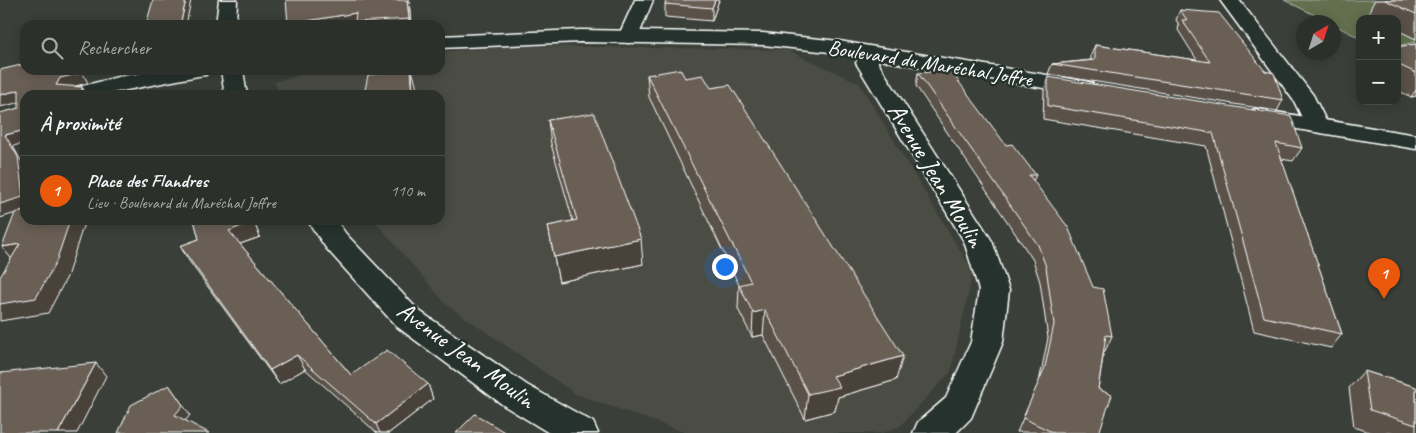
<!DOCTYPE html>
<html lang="fr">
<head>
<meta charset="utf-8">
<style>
	body { margin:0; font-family:Caveat,sans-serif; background:#343833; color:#f1f3f6 }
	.controls { position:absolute; right:15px; top:15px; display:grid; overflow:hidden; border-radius:10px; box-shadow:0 2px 12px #0003 }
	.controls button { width:45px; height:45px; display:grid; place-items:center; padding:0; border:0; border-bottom:1px solid #484b47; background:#2c302b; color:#f1f3f6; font:25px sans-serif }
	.compass { position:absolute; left:1296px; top:15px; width:45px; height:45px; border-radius:50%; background:#2c302b; box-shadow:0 2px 12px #0003; rotate:39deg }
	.you { position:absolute; left:724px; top:266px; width:18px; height:18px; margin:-12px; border:4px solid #fff; border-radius:50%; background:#1a73e8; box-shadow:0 0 0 8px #1a73e833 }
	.badge { display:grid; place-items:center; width:32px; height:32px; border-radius:50%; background:#ea580c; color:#fff; font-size:16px; font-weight:700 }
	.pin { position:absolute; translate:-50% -41px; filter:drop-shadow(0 1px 2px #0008) }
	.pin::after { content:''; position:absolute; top:26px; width:18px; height:15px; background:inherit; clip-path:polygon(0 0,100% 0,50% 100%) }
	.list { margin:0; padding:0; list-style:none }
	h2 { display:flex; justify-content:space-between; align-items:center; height:65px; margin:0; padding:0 20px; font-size:21px }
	h2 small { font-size:16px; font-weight:400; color:#a6a9a9 }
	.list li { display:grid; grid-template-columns:32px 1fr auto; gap:15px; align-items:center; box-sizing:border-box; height:70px; padding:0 20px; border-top:1px solid #484b47 }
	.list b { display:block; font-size:19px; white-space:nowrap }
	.list p { margin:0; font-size:16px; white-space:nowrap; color:#a6a9a9 }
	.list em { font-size:16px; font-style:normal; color:#a6a9a9 }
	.icon { flex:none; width:28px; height:28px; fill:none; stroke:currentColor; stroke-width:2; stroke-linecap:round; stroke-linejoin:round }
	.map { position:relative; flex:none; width:1416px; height:433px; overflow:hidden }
	.search { position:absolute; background:#2c302b; box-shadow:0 2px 12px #0003; left:20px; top:20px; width:425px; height:55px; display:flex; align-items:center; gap:12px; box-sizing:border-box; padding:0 18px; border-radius:15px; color:#a6a9a9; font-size:19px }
	.panel { position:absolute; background:#2c302b; box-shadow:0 2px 12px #0003; left:20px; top:90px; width:425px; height:135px; border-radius:15px }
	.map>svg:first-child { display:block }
	.built { fill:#4c4d45 }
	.green { fill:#626f50; stroke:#b0b7a8 }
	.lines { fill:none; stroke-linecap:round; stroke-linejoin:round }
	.street-casing { stroke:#fff; stroke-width:3 }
	.secondary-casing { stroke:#fff; stroke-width:3 }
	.street { fill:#26332d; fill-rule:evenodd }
	.secondary { fill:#26332d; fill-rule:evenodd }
	.wall { fill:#5a5148; stroke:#fff }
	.shaded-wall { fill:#4a423b; stroke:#fff }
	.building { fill:#695e54; stroke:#fff }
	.labels { text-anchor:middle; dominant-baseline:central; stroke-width:5; stroke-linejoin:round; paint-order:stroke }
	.far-street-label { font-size:21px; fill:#fff; stroke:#26332d }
	.street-label { font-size:25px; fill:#fff; stroke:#26332d }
</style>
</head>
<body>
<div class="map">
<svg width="1416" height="433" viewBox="0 0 1416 433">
	<rect width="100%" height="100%" fill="#3a4039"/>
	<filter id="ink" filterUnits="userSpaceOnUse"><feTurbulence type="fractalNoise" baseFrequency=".02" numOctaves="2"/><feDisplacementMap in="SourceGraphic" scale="10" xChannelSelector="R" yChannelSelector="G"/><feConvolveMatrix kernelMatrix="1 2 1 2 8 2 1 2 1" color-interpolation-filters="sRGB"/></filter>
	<g filter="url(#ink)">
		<polygon class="built" points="518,46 787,50 859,83 973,272 951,371 900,426 882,433 687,433 576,394 446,304 374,220 440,220 440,95 281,95 274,82 319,70 440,70 440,52"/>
		<polygon class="green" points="1284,0 1416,0 1416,42 1397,46 1397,19 1360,19 1360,38 1334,25 1334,22 1329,22"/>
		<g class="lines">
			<defs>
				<g id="street">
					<polygon points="219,0 237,0 236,25 216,25"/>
					<polygon points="635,0 653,0 638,37 635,41 628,43 621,41 618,37"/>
					<polygon points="1220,0 1239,0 1313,95 1328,125 1324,130 1316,132 1308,130 1294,101"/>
					<polygon points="869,47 876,49 879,53 878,63 992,241 1009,290 1003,342 971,418 956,433 913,433 918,422 946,398 971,342 979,290 964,241 856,63 862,49"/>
					<polygon points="221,70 243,70 246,90 249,95 227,95 224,90"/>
					<polygon points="307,220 336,220 346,234 418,310 527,385 593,422 598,433 549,433 503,405 396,326 326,248"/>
				</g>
				<g id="secondary">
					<polygon points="581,30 763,33 839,41 1084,81 1092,83 1095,88 1092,93 1084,95 839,53 763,45 581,42 440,48 440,36"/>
					<polygon points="161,70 209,70 206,75 198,76 101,95 64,95 67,90 118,77"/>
					<polygon points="1257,109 1416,135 1416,149 1249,121 1245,116 1249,111"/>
				</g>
			</defs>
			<use href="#street" class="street-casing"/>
			<use href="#secondary" class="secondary-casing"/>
			<use href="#street" class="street"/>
			<use href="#secondary" class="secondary"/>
		</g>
		<g class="wall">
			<polygon points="409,0 411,25 356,25 355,21 335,25 288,24"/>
			<polygon points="719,0 712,21 665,17 665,4"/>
			<polygon points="1375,0 1416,0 1416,39 1397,30 1397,19 1374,19 1368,16 1372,5"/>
			<polygon points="1180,10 1283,100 1277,111 1048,74 1052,64 1091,60 1091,55 1095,45 1197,60 1178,30 1179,25 1176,20"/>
			<polygon points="1416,44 1416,96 1411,97 1397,90 1397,47"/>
			<polygon points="918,73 1006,145 1036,175 1033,181 1112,336 1105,351 1104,351 1098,389 1099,433 1017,432 1039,382 1048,338 1040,282 1033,260 916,86"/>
			<polygon points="647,75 685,78 711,88 896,380 838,397 835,411 805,419 763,335 752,337 738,309 739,285 649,97"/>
			<polygon points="1048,77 1302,148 1293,161 1281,159 1342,334 1331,348 1254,331 1206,146 1043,119 1044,90"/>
			<polygon points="548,120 643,264 559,282 548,226 573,221 551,144"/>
			<polygon points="194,220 253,220 260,237 240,244 351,375 428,384 433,399 389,433 377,433 305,369 279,384 189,261 180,246 199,239"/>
			<polygon points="1364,371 1416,387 1416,433 1373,433 1354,427 1349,388"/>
		</g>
		<g class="shaded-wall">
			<polygon points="186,0 191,0 186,25 180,25"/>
			<polygon points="407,0 409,0 411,25 409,19"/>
			<polygon points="715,0 719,0 712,21 712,8"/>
			<polygon points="356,13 358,21 335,25 288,24"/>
			<polygon points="80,70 81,70 88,83 67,88 56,85 60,78"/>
			<polygon points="412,70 416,84 417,95 413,95"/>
			<polygon points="82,87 87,95 82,95"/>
			<polygon points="19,90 25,101 0,107 0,95"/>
			<polygon points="1416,90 1416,96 1411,97"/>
			<polygon points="25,130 25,143 13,146 25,168 25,210 0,218 0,204 5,135"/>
			<polygon points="70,220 85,220 67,277 48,313 0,321 0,304"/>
			<polygon points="251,220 253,220 260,237 237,245 229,231"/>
			<polygon points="641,239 643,264 559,282 554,257"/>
			<polygon points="20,244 14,262 2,247"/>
			<polygon points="765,310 763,335 752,337 753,313"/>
			<polygon points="297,355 305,369 279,384 270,370"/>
			<polygon points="903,356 896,380 838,397 835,411 805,419 808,394 833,376"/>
			<polygon points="96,363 106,376 77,433 58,433"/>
			<polygon points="428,384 433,399 389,433 380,433 376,424"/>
			<polygon points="169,385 190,415 182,425 175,415"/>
		</g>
		<g class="building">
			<polygon points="153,0 186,0 180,25 146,25"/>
			<polygon points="286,0 407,0 409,19 355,22 356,13 288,24"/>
			<polygon points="666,0 715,0 712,8 665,4"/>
			<polygon points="1385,0 1416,0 1416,14"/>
			<polygon points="1180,10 1219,13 1265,71 1274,73 1283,100 1052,64 1095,60 1095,45 1210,62 1182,20 1187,20"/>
			<polygon points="1416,44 1416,73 1397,64 1397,47"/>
			<polygon points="25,64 25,70 80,70 82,73 60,78 56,85 82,87 82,95 25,95 25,130 5,135 18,157 23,197 0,204 0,113 19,108 19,90 0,95 0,70"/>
			<polygon points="680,69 685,78 703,75 711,88 730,85 903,356 833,376 840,387 808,394 765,310 753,313 739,285 751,282 647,75"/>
			<polygon points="403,70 411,70 413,95 364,95 368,75"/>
			<polygon points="950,70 1006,145 1012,144 1036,175 1029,175 1068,227 1093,287 1103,289 1112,336 1106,335 1098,389 1112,395 1099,433 1054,433 1023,418 1045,367 1054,324 1046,267 1038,245 918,73"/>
			<polygon points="1048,77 1291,116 1302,148 1276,143 1342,334 1264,317 1213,133 1048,106"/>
			<polygon points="594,113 641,239 554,257 548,226 577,220 548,120"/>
			<polygon points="25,211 25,220 70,220 56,262 36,298 0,304 0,277 20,244 2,247 15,213"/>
			<polygon points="194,220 251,220 252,222 229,231 351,375 387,350 428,384 376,424 297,355 270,370 180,246 199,239"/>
			<polygon points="96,363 58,433 0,433 0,373"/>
			<polygon points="1364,371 1416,387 1416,425 1370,410"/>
			<polygon points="169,385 183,405 175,415 209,433 118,433 131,405"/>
			<polygon points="475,414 506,433 456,433"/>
		</g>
	</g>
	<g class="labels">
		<g class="far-street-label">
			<text transform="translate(930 63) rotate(9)">Boulevard du Maréchal Joffre</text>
		</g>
		<g class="street-label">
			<text transform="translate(936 175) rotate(59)">Avenue Jean Moulin</text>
			<text transform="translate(466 355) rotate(36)">Avenue Jean Moulin</text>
		</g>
	</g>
</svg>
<div class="controls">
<button>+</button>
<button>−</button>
</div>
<svg class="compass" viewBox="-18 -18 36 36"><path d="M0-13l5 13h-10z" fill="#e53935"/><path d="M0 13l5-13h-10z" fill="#a6a9a9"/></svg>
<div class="you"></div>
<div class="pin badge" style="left:1384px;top:299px">1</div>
<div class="search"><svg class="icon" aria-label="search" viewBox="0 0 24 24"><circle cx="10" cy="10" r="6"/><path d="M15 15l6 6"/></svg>Rechercher</div>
<section class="panel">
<h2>À proximité<small></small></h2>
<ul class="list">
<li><span class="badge">1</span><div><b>Place des Flandres</b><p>Lieu · Boulevard du Maréchal Joffre</p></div><em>110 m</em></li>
</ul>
</section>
</div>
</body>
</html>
